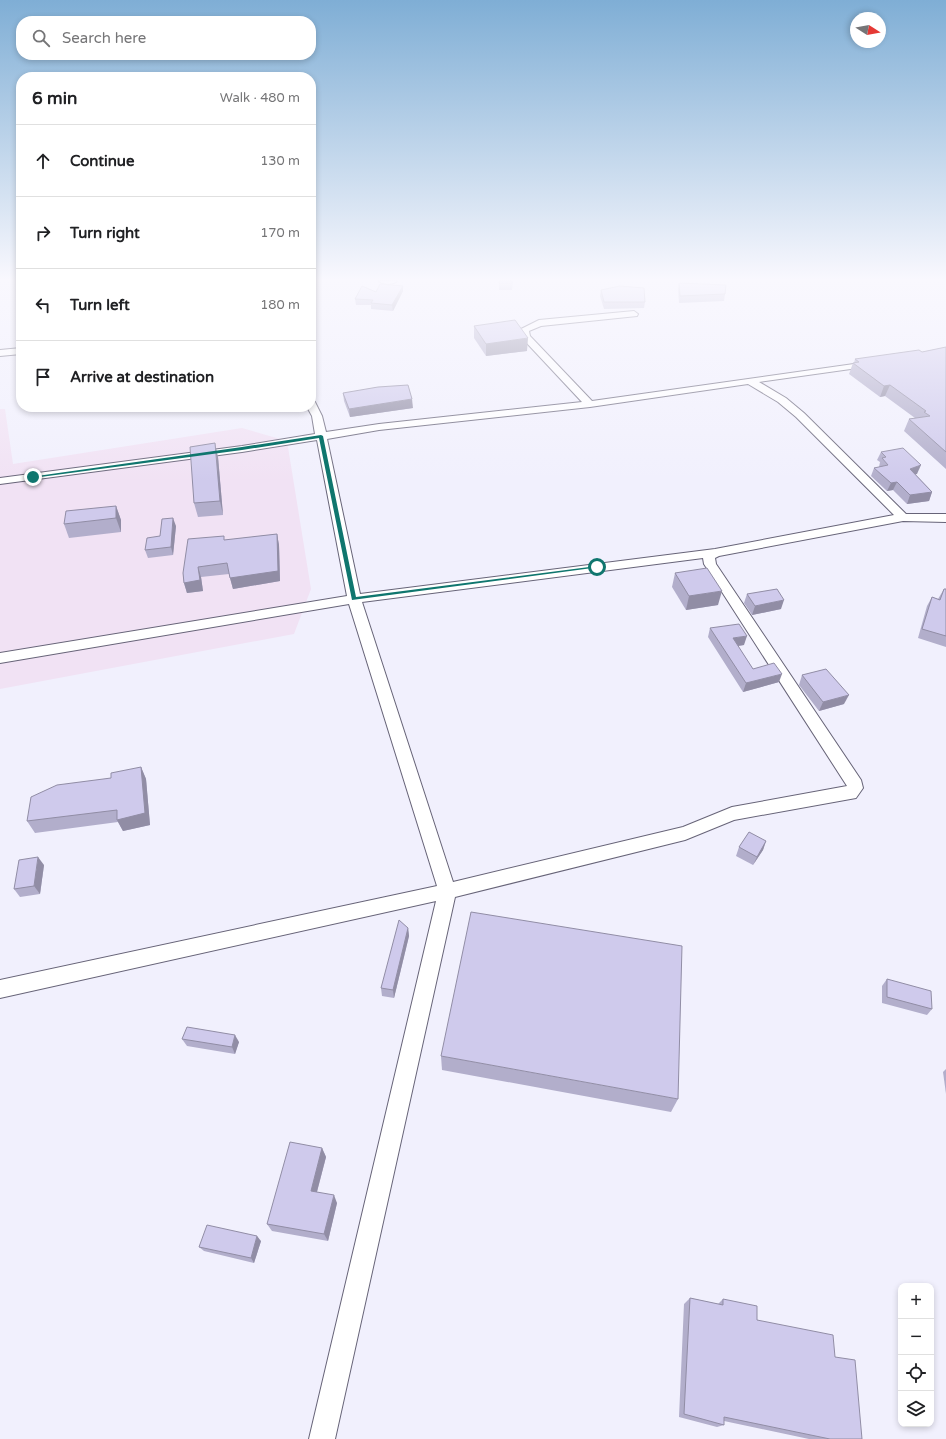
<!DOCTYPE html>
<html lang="en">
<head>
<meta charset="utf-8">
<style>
	body { margin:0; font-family:"Varela Round",sans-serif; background:#f6f6f6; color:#202124 }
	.controls { position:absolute; right:12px; bottom:12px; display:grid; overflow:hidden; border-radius:8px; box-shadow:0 2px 6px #0003 }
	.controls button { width:36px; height:36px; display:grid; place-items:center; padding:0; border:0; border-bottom:1px solid #e0e0e0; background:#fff; color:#202124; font:20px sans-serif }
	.compass { position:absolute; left:850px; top:12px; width:36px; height:36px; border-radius:50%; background:#fff; box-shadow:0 2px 6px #0003; rotate:101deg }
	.stop { position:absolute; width:12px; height:12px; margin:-9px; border:3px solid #0f766e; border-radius:50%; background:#fff }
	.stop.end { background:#0f766e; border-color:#fff; box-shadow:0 1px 4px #0008 }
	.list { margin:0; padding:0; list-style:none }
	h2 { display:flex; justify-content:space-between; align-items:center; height:52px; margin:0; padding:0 16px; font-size:17px }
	h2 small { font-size:13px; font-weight:400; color:#757577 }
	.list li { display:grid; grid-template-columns:26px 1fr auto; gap:12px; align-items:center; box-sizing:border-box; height:72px; padding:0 16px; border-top:1px solid #e0e0e0 }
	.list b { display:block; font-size:15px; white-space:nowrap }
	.list em { font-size:13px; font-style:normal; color:#757577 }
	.icon { flex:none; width:22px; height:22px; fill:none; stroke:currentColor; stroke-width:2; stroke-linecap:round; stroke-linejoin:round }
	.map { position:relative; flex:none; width:946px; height:1439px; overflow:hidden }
	.search { position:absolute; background:#fff; box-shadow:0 2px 6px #0003; left:16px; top:16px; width:300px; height:44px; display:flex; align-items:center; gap:10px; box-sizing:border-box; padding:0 14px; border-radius:16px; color:#757577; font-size:15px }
	.panel { position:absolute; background:#fff; box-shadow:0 2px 6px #0003; left:16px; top:72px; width:300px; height:340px; border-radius:16px }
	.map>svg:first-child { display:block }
	.industrial { fill:#f1e2f4 }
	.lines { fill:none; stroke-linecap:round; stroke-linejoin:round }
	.street-casing { stroke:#676478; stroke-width:2 }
	.street { fill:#fff; fill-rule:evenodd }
	.wall { fill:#b2aecb }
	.shaded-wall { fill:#918da5 }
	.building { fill:#cfcaec; stroke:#918da5 }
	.route { fill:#0f766e }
</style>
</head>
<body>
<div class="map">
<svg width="946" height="1439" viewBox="0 0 946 1439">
	<rect width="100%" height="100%" fill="#f1f0fd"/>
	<polygon class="industrial" points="0,409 5,409 13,464 242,428 287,441 311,589 294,634 0,689"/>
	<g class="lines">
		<defs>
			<g id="street">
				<path d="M379,281H397C393,285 383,285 379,281Z"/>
				<path d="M634,311L638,314L637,316L541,326L529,331L530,336L592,401L875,361L877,363L872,366L759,382L786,398L804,413L906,514H946V522L903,521L719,556L715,558L716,564L861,780L863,788L856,798L734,820L685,840L455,897L335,1439H309L436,901L0,998V980L437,886L349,604L0,663V653L347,596L317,440L242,452L0,484V478L242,446L315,434L312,416L307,407H311V401L315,402L322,416L326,432L379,424L582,402L523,339L519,330L539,320ZM748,384L778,402L796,417L894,515L715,549L360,594L327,439L379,430L590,407ZM703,558L704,564L847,786L732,807L683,827L453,882L362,602Z"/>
				<polygon points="21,348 21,354 0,356 0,350"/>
			</g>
		</defs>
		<use href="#street" class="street-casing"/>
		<use href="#street" class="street"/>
	</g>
	<g class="wall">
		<polygon points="500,281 513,281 512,290 499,290 499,283"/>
		<polygon points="679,283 725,294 724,301 679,303 678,289"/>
		<polygon points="601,290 645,302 644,308 604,309 600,296"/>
		<polygon points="403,291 393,311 371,309 371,305 356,305 355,299 376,292"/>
		<polygon points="474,326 527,351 486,356 474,338"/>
		<polygon points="946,347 946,469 904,431 909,419 915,418 885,396 880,397 849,374 853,363 854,363 855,359 922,352"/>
		<polygon points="343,393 413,408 350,417 344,401"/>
		<polygon points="881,452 917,474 915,474 932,492 929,501 907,504 893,490 887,491 871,476 874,468 879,467 880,462 877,460"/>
		<polygon points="218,457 223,515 198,517 194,503"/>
		<polygon points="116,506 121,520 121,532 69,538 64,524"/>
		<polygon points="176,526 173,555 148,558 145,550 160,536"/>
		<polygon points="277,534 279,545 280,581 233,589 229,574 201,577 203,591 187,593 184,583 183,573 225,540"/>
		<polygon points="675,573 718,605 686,610 672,587"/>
		<polygon points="944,589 946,589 946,647 918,638 927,606 932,597 938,599"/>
		<polygon points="747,594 781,609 752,615 744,603"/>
		<polygon points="710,628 744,645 738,646 753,669 779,682 743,692 708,637"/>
		<polygon points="802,675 844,704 819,711 799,685"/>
		<polygon points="141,767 146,779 150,825 123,831 118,822 35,833 27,821 111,778"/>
		<polygon points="766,841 763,850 753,865 736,856 739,847"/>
		<polygon points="44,865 40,894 20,897 14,889"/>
		<polygon points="408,928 409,936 394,998 382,996 381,988"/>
		<polygon points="887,979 932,1009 927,1015 882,1003 882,986"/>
		<polygon points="182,1039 239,1042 235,1054 187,1046"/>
		<polygon points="441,1056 678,1099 671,1112 442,1070"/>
		<polygon points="946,1069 946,1094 943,1072"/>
		<polygon points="322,1148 326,1157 317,1192 337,1203 328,1241 272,1231 267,1224"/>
		<polygon points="261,1241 254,1263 204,1251 199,1247"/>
		<polygon points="690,1298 718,1304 723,1299 757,1320 835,1357 862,1439 809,1439 724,1421 724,1425 717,1427 679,1417 684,1304"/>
	</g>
	<g class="shaded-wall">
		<polygon points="403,286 403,291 393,311 392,305"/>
		<polygon points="528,338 527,351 486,356 486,344"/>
		<polygon points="890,385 885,396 880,397 884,386"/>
		<polygon points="412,399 413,408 350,417 349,409"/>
		<polygon points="215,443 218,457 223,515 220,501"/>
		<polygon points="921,465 917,474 906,477 910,469"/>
		<polygon points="897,482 893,490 887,491 891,483"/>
		<polygon points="932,492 929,501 907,504 910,495"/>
		<polygon points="116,506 121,520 121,532 116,518"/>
		<polygon points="173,518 176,526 173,555 171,547"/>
		<polygon points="277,534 279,545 280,581 233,589 230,578"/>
		<polygon points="198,567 201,577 203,591 187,593 184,583"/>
		<polygon points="722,591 718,605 686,610 689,596"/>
		<polygon points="784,600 781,609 752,615 755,606"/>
		<polygon points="747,636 744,645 730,647 733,638"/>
		<polygon points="782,674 779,682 743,692 746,683"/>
		<polygon points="849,695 844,704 819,711 823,702"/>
		<polygon points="141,767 146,779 150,825 123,831 117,820"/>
		<polygon points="766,841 763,850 753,865 757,857"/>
		<polygon points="38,857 44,865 40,894 34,886"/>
		<polygon points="408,928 409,936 394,998 393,990"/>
		<polygon points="235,1035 239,1042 235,1054 232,1047"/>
		<polygon points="322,1148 326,1157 315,1199 311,1191"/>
		<polygon points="334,1195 337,1203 328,1241 324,1234"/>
		<polygon points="257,1236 261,1241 254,1263 251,1258"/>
	</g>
	<g class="building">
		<polygon points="500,281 512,281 512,283 499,283"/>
		<polygon points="679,283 726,285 725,294 680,296"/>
		<polygon points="380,284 403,286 392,305 371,303 373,300 355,299 362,286 376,292"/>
		<polygon points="620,286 644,288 645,302 604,302 601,290"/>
		<polygon points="515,320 528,338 486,344 474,326"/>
		<polygon points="946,347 946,452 909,419 930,416 924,412 926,411 890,385 884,386 853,363 859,362 855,359 919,350 922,352"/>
		<polygon points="408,385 412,399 349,409 343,393 378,387"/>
		<polygon points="215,443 220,501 194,503 190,447"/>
		<polygon points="903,448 921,465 910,469 932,492 910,495 897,482 891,483 874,468 888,465 882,458 886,457 881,452"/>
		<polygon points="116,506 116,518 64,524 66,511"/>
		<polygon points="173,518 171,547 145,550 147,538 160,536 162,519"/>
		<polygon points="277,534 278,571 230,578 227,563 198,567 200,580 184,583 183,573 188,539 224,536 224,540"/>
		<polygon points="707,568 722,591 689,596 675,573"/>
		<polygon points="777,589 784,600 755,606 747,594"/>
		<polygon points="944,589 946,589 946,636 922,629 932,597 940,600"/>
		<polygon points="739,624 747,636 733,638 753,669 774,663 782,674 746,683 710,628"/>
		<polygon points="826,669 849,695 823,702 802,675"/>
		<polygon points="141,767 145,813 117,820 117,810 27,821 31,797 57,785 111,778 111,773"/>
		<polygon points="749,832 766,841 757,857 739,847"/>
		<polygon points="38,857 34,886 14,889 19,860"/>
		<polygon points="471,912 682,946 678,1099 441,1056"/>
		<polygon points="399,920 408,928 393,990 381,988"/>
		<polygon points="887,979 931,991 932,1009 887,997"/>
		<polygon points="187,1027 235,1035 232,1047 182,1039"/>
		<polygon points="290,1142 322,1148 311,1191 334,1195 324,1234 267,1224"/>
		<polygon points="207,1225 257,1236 251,1258 199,1247"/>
		<polygon points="690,1298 723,1305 723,1299 757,1306 757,1320 833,1335 835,1357 855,1360 862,1439 830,1439 724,1417 724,1425 684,1414"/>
	</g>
	<linearGradient id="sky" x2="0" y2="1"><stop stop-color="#7faed5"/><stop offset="0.58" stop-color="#f9f8fe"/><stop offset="1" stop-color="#f9f8fe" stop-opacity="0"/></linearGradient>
	<rect width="946" height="482" fill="url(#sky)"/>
	<polygon class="route" points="321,435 323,436 356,597 597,566 600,567 352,600 319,438 242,450 33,478 30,477 242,447"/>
</svg>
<div class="controls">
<button>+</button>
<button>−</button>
<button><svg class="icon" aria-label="locate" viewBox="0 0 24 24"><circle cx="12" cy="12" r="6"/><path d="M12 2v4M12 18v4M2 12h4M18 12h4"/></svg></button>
<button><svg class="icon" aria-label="layers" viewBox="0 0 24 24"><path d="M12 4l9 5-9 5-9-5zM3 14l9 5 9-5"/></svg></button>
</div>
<svg class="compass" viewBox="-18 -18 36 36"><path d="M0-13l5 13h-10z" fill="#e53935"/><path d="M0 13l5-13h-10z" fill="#757577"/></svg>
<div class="stop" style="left:597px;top:567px"></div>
<div class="stop end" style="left:33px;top:477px"></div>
<div class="search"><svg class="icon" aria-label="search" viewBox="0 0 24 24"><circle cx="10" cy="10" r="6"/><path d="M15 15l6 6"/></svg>Search here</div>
<section class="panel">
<h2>6 min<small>Walk · 480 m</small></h2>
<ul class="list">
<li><svg class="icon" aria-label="ahead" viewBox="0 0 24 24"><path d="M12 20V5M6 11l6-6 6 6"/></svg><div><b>Continue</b></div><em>130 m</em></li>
<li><svg class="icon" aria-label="right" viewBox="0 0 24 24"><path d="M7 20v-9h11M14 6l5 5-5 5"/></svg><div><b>Turn right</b></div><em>170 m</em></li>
<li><svg class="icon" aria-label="left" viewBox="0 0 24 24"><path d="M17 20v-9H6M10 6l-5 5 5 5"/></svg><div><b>Turn left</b></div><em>180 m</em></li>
<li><svg class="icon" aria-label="arrive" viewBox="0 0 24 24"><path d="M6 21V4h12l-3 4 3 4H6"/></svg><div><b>Arrive at destination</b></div></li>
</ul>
</section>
</div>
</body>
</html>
